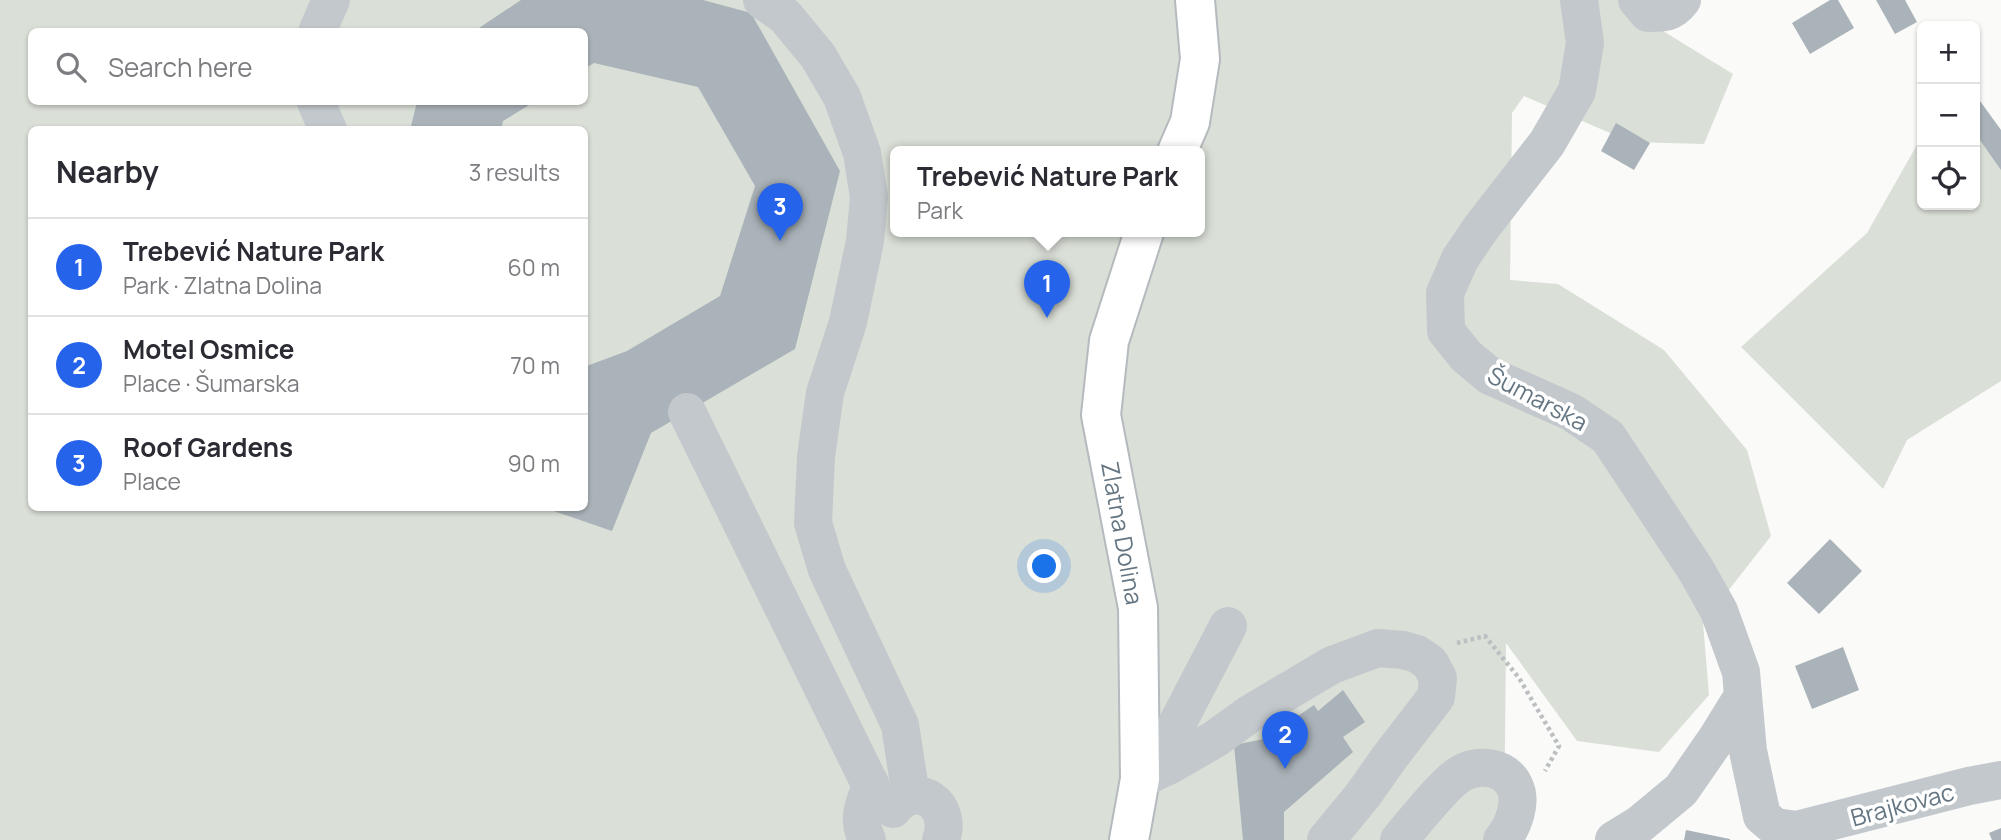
<!DOCTYPE html>
<html lang="en">
<head>
<meta charset="utf-8">
<style>
	body { margin:0; font-family:Manrope,sans-serif; background:#f7f7f7; color:#2b2b33 }
	.controls { position:absolute; right:21px; top:21px; display:grid; overflow:hidden; border-radius:10px; box-shadow:0 2px 5px #0004 }
	.controls button { width:63px; height:63px; display:grid; place-items:center; padding:0; border:0; border-bottom:2px solid #e1e1e2; background:#fff; color:#2b2b33; font:35px sans-serif }
	.you { position:absolute; left:1045px; top:567px; width:24px; height:24px; margin:-18px; border:5px solid #fff; border-radius:50%; background:#1a73e8; box-shadow:0 0 0 10px #1a73e833 }
	.badge { display:grid; place-items:center; width:46px; height:46px; border-radius:50%; background:#2563eb; color:#fff; font-size:23px; font-weight:700 }
	.pin { position:absolute; translate:-50% -58px; filter:drop-shadow(0 2px 4px #0008) }
	.pin::after { content:''; position:absolute; top:37px; width:24px; height:21px; background:inherit; clip-path:polygon(0 0,100% 0,50% 100%) }
	.popup { position:absolute; left:890px; top:146px; width:315px; height:91px; box-sizing:border-box; display:grid; place-content:center; border-radius:10px; background:#fff; filter:drop-shadow(0 2px 5px #0005); font-size:23px; white-space:nowrap; color:#7c7c81 }
	.popup b { font-size:26px; color:#2b2b33 }
	.popup::after { content:''; position:absolute; left:50%; top:100%; margin-left:-14px; border:14px solid transparent; border-top-color:#fff }
	.list { margin:0; padding:0; list-style:none }
	h2 { display:flex; justify-content:space-between; align-items:center; height:91px; margin:0; padding:0 28px; font-size:30px }
	h2 small { font-size:23px; font-weight:400; color:#7c7c81 }
	.list li { display:grid; grid-template-columns:46px 1fr auto; gap:21px; align-items:center; box-sizing:border-box; height:98px; padding:0 28px; border-top:2px solid #e1e1e2 }
	.list b { display:block; font-size:26px; white-space:nowrap }
	.list p { margin:0; font-size:23px; white-space:nowrap; color:#7c7c81 }
	.list em { font-size:23px; font-style:normal; color:#7c7c81 }
	.icon { flex:none; width:38px; height:38px; fill:none; stroke:currentColor; stroke-width:2; stroke-linecap:round; stroke-linejoin:round }
	.map { position:relative; flex:none; width:2001px; height:840px; overflow:hidden }
	.search { position:absolute; background:#fff; box-shadow:0 2px 5px #0004; left:28px; top:28px; width:560px; height:77px; display:flex; align-items:center; gap:18px; box-sizing:border-box; padding:0 24px; border-radius:10px; color:#7c7c81; font-size:26px }
	.panel { position:absolute; background:#fff; box-shadow:0 2px 5px #0004; left:28px; top:126px; width:560px; height:385px; border-radius:10px }
	.map>svg:first-child { display:block }
	.green { fill:#dadfd7; fill-rule:evenodd }
	.building { fill:#aab3b9 }
	.lines { fill:none; stroke-linecap:round; stroke-linejoin:round }
	.major-casing { stroke:#b5babe; stroke-width:42 }
	.path { stroke:#bbbfc2; stroke-width:4.5; stroke-dasharray:3.5 3.5; stroke-linecap:butt }
	.minor { stroke:#c3c8cc; stroke-width:38 }
	.major { stroke:#fff; stroke-width:38 }
	.labels { text-anchor:middle; dominant-baseline:central; stroke-width:7; stroke-linejoin:round; paint-order:stroke }
	.street-label { font-size:24px; fill:#657683; stroke:#fff }
</style>
</head>
<body>
<div class="map">
<svg width="2001" height="840" viewBox="0 0 2001 840">
	<rect width="100%" height="100%" fill="#fafaf8"/>
	<g class="green">
		<path d="M0,0H1638L1637,15L1733,74L1704,144L1631,142L1524,96L1512,113L1510,280L1558,284L1664,350L1747,450L1771,536L1703,623L1709,695L1659,752L1577,741L1506,643L1504,840H0ZM32,32H584V102H32ZM32,130H584V508H32ZM895,152H1199V232H895Z"/>
		<polygon points="1975,119 2001,132 2001,381 1907,440 1883,489 1741,347 1867,233 1922,136 1922,205 1975,205"/>
	</g>
	<g class="building">
		<polygon points="521,0 703,0 751,13 840,171 795,349 651,433 612,531 545,508 584,508 584,367 627,351 720,296 755,186 698,87 594,63 584,69 584,32 473,32"/>
		<polygon points="1830,0 1838,0 1854,28 1810,54 1792,23"/>
		<polygon points="1876,0 1905,0 1917,22 1895,34"/>
		<polygon points="1975,94 2001,130 2001,170 1975,133"/>
		<polygon points="417,102 534,102 503,121 501,130 410,130"/>
		<polygon points="1616,123 1650,143 1634,170 1601,151"/>
		<polygon points="1830,539 1862,571 1819,614 1787,583"/>
		<polygon points="1843,647 1859,690 1812,709 1795,666"/>
		<polygon points="1343,690 1365,722 1343,737 1353,752 1284,812 1284,840 1243,840 1234,745 1264,739 1314,705 1318,711"/>
		<polygon points="2001,828 2001,840 1992,840 1989,833"/>
		<polygon points="1686,830 1730,839 1730,840 1684,840"/>
	</g>
	<g class="lines">
		<defs>
			<g id="major">
				<polyline points="1177,152 1190,122 1200,59 1195,0"/>
				<polyline points="1129,840 1140,779 1138,608 1101,415 1109,341 1144,232"/>
			</g>
		</defs>
		<use href="#major" class="major-casing"/>
		<polyline class="path" points="1457,643 1485,636 1519,678 1559,746 1545,771"/>
		<g class="minor">
			<polyline points="762,0 785,16 818,56 842,97 862,153 869,197 865,241 848,322 825,393 816,457 813,523 827,570 900,725 911,796"/>
			<polyline points="1579,0 1585,43 1577,91 1547,143 1481,228 1460,259 1445,293 1446,331 1466,356 1490,376 1571,412 1608,437 1696,570 1719,611 1741,672 1743,696 1717,738 1681,790 1640,824 1614,840"/>
			<path d="M1637,0L1648,13C1665,13 1672,13 1682,0"/>
			<polyline points="317,32 331,0"/>
			<polyline points="316,102 328,130"/>
			<path d="M687,412L871,786C863,806 857,820 867,840"/>
			<polyline points="1743,696 1748,751 1762,816 1775,827 1797,830 1969,786 2001,780"/>
			<polyline points="1151,774 1228,626"/>
			<polyline points="1140,779 1170,765 1215,739 1251,713 1332,665 1378,648 1403,650 1417,654 1430,663 1438,678 1436,697 1389,758 1363,795 1326,840"/>
			<path d="M893,809C916,779 954,804 941,840"/>
			<path d="M1399,840C1413,824 1445,782 1462,773C1479,764 1504,766 1514,785C1523,802 1513,827 1502,840"/>
		</g>
		<use href="#major" class="major"/>
	</g>
	<g class="labels">
		<g class="street-label">
			<text transform="translate(1538 398) rotate(28)">Šumarska</text>
			<text transform="translate(1123 533) rotate(80)">Zlatna Dolina</text>
			<text transform="translate(1902 804) rotate(-15)">Brajkovac</text>
		</g>
	</g>
</svg>
<div class="controls">
<button>+</button>
<button>−</button>
<button><svg class="icon" aria-label="locate" viewBox="0 0 24 24"><circle cx="12" cy="12" r="6"/><path d="M12 2v4M12 18v4M2 12h4M18 12h4"/></svg></button>
</div>
<div class="you"></div>
<div class="pin badge" style="left:1047px;top:318px">1</div>
<div class="popup"><b>Trebević Nature Park</b>Park</div>
<div class="pin badge" style="left:1285px;top:769px">2</div>
<div class="pin badge" style="left:780px;top:241px">3</div>
<div class="search"><svg class="icon" aria-label="search" viewBox="0 0 24 24"><circle cx="10" cy="10" r="6"/><path d="M15 15l6 6"/></svg>Search here</div>
<section class="panel">
<h2>Nearby<small>3 results</small></h2>
<ul class="list">
<li><span class="badge">1</span><div><b>Trebević Nature Park</b><p>Park · Zlatna Dolina</p></div><em>60 m</em></li>
<li><span class="badge">2</span><div><b>Motel Osmice</b><p>Place · Šumarska</p></div><em>70 m</em></li>
<li><span class="badge">3</span><div><b>Roof Gardens</b><p>Place</p></div><em>90 m</em></li>
</ul>
</section>
</div>
</body>
</html>
